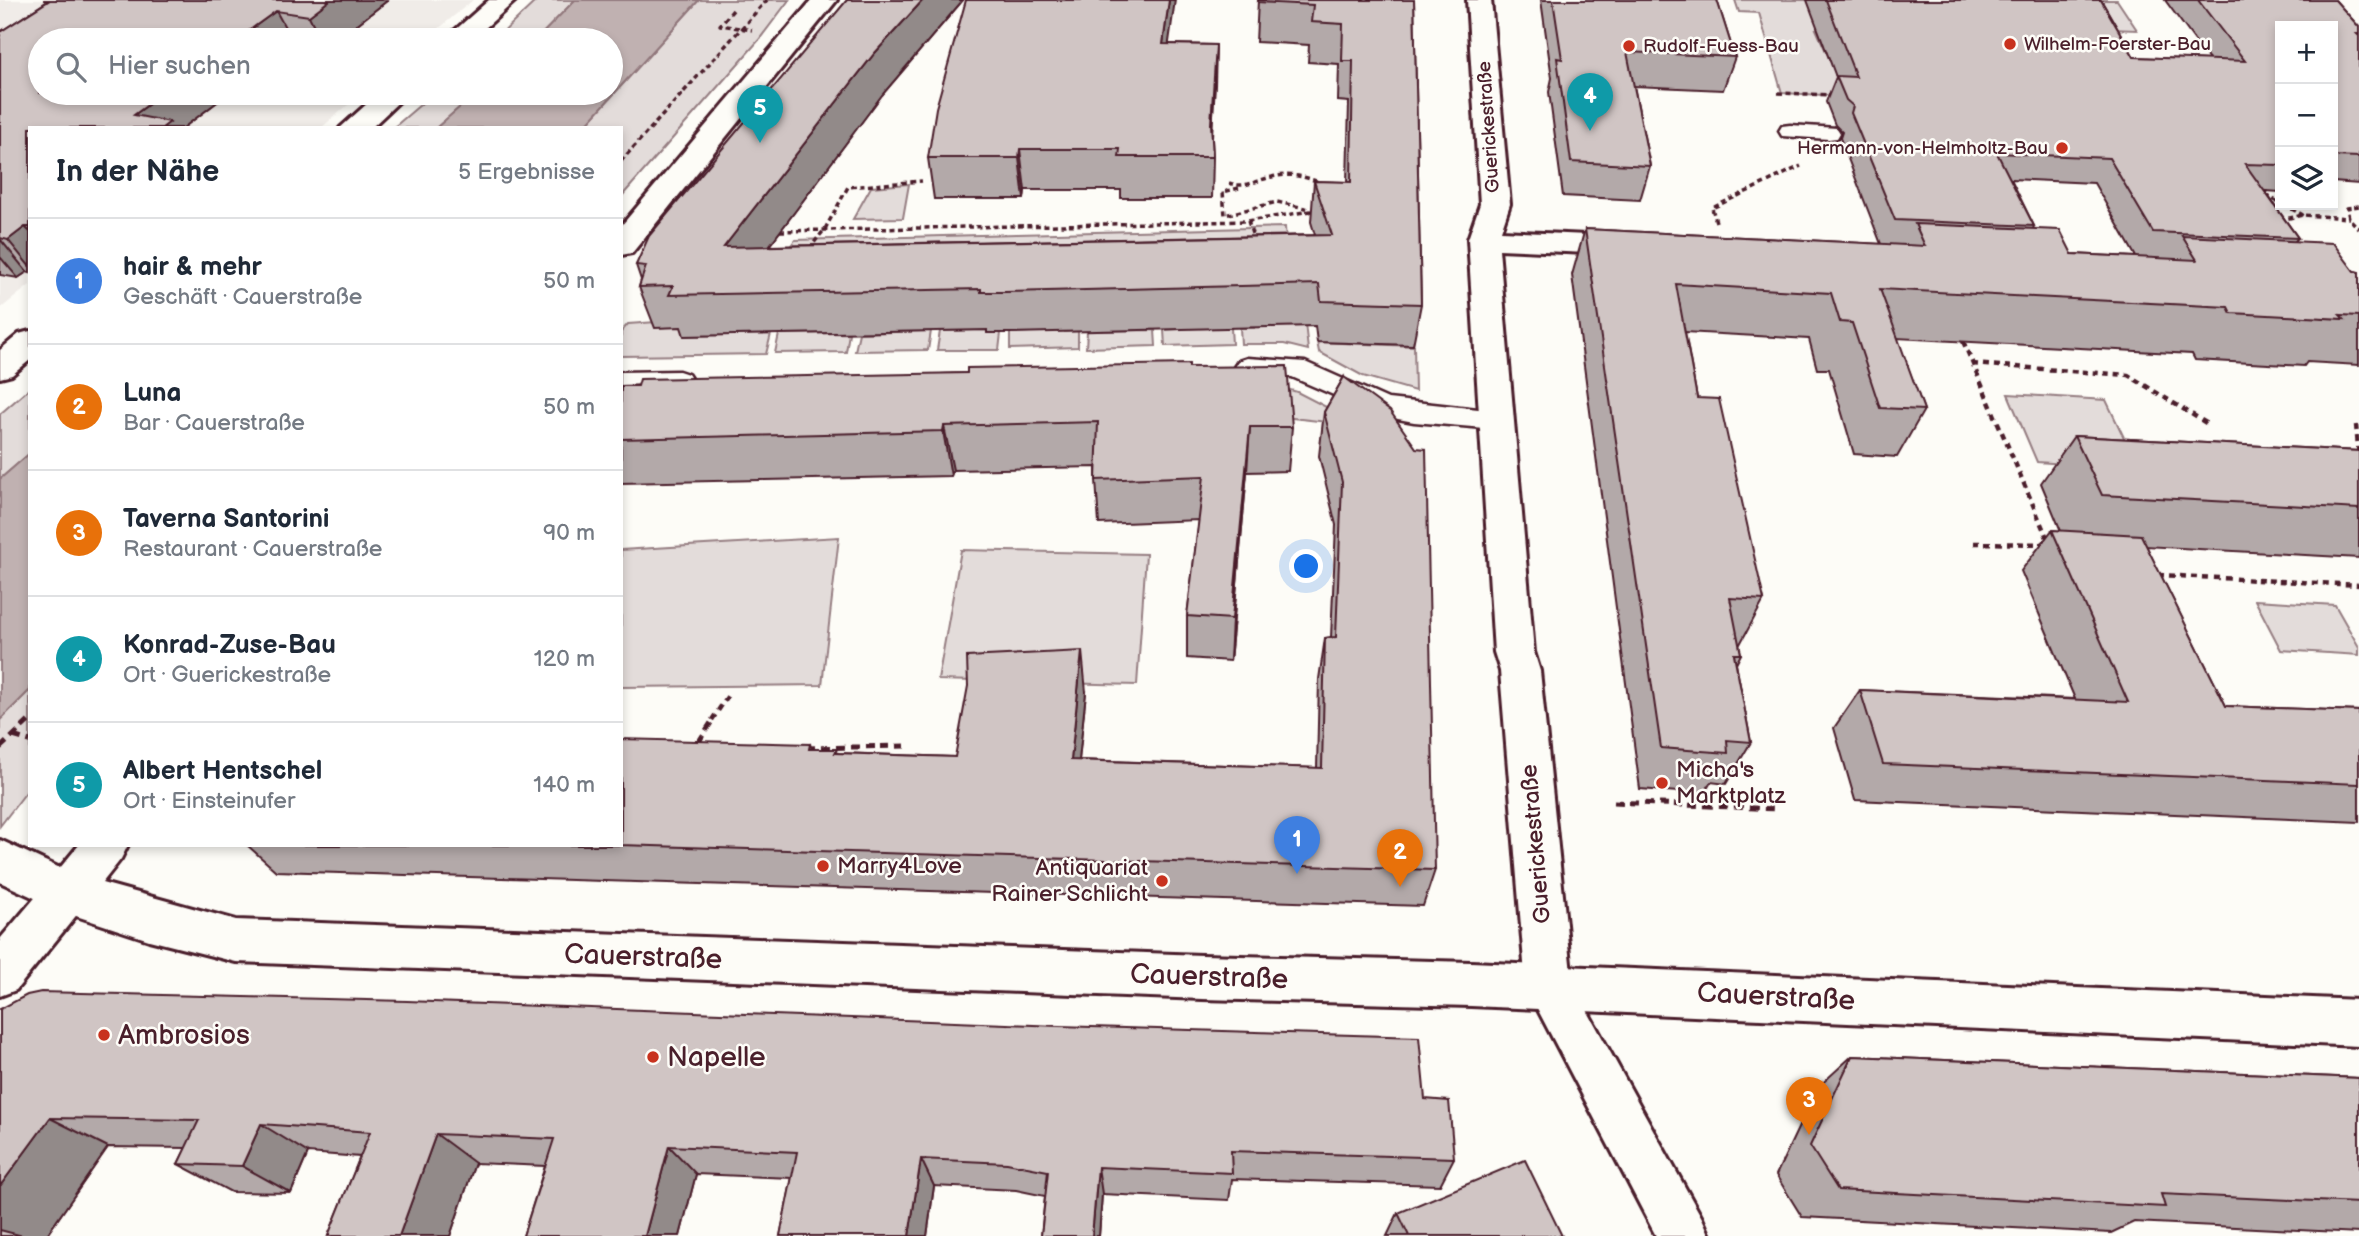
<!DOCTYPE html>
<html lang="de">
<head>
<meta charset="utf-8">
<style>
	body { margin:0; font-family:"Balsamiq Sans",sans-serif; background:#f2f2f3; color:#1f2937 }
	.controls { position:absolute; right:21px; top:21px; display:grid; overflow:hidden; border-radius:0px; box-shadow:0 4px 10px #0003 }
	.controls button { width:63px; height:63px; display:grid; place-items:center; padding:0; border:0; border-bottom:2px solid #e0e1e3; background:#fff; color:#1f2937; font:35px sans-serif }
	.you { position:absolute; left:1307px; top:567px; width:24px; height:24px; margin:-18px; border:5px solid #fff; border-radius:50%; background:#1a73e8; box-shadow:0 0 0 10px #1a73e833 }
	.badge { display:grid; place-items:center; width:46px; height:46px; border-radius:50%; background:#b45309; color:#fff; font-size:23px; font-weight:700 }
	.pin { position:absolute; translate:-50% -58px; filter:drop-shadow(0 2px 4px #0008) }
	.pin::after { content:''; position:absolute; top:37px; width:24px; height:21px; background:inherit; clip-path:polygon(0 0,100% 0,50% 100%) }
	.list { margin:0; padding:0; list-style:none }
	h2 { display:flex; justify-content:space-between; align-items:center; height:91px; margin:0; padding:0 28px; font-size:30px }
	h2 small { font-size:23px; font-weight:400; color:#747a83 }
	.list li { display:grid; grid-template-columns:46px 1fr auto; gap:21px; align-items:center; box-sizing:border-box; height:126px; padding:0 28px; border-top:2px solid #e0e1e3 }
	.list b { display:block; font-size:26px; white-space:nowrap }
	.list p { margin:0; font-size:23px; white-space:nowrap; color:#747a83 }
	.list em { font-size:23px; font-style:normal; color:#747a83 }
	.icon { flex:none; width:38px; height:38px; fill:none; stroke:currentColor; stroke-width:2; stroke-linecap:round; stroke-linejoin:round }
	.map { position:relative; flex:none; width:2359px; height:1236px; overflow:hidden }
	.search { position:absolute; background:#fff; box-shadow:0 4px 10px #0003; left:28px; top:28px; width:595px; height:77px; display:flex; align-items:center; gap:18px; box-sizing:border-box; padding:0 24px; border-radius:38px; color:#747a83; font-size:26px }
	.panel { position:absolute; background:#fff; box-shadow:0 4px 10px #0003; left:28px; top:126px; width:595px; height:721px; border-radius:0px }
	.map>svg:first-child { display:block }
	.built { fill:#f0ece8 }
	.green { fill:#e3dcda; stroke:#967e82; stroke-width:2 }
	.water { fill:#c0b1b1; stroke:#91777b; stroke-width:2 }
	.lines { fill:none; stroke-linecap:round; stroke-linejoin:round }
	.lane-casing { stroke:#4a1f2b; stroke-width:5 }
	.street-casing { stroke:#4a1f2b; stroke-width:6 }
	.secondary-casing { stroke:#4a1f2b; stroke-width:6 }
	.path-far2 { stroke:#4a1f2b; stroke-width:3.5; stroke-dasharray:5 3.5; stroke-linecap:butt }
	.path-far1 { stroke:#4a1f2b; stroke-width:4.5; stroke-dasharray:6 5; stroke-linecap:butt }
	.path { stroke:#4a1f2b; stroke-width:5; stroke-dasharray:9 6; stroke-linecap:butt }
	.lane { fill:#fdfcf7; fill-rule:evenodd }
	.street { fill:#fdfcf7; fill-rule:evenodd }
	.secondary { fill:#fdfcf7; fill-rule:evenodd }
	.wall { fill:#b3a9a9; stroke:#4a1f2b; stroke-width:2; fill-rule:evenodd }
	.shaded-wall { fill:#928a89; stroke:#4a1f2b; stroke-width:2 }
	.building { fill:#d0c5c4; stroke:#4a1f2b; stroke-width:2 }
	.poi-dot { fill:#c8321e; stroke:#fdfcf7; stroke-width:2.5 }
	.labels { text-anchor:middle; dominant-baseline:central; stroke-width:5; stroke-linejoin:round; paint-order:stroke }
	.far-poi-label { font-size:19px; fill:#4a1f2b; stroke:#fdfcf7; text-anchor:start }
	.far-street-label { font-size:19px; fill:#4a1f2b; stroke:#fdfcf7 }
	.poi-label { font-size:23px; fill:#4a1f2b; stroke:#fdfcf7; text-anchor:start }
	.street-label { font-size:23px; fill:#4a1f2b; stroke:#fdfcf7 }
	.near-street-label { font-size:28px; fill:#4a1f2b; stroke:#fdfcf7 }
	.near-poi-label { font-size:28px; fill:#4a1f2b; stroke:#fdfcf7; text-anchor:start }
</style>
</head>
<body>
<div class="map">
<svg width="2359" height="1236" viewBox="0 0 2359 1236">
	<rect width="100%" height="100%" fill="#fdfcf7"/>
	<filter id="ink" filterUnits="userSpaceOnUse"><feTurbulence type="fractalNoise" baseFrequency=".0143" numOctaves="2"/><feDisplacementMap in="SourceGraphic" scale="14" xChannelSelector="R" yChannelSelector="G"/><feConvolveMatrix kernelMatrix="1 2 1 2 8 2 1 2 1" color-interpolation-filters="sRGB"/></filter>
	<g filter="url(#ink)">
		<polygon class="built" points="0,0 473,0 425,40 40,40 40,93 362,93 321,128 30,128 30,285 0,309"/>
		<g class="green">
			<polygon points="537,0 575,0 536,40 495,40"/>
			<polygon points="699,0 789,0 758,41 621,197 621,128 583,128"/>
			<polygon points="1735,0 1909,0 1926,33 1816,29 1846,96 1782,93 1759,13 1739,12"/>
			<polygon points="2037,0 2117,0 2137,30 2054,27"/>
			<polygon points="434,93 476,93 436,128 393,128"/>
			<polygon points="909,184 903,218 853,219 871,187"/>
			<polygon points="1285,227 1288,268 765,280 795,240"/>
			<polygon points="657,322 688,327 685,336 771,334 766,354 621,356 621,332 628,324"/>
			<polygon points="1305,323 1308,350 1284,344 1241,344 1240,328 1254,328 1254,324"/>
			<polygon points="1215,325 1216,328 1231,328 1232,344 1165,346 1164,330 1179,329 1179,326"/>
			<polygon points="1065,328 1065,332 1078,331 1078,347 1010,349 1010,333 1029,332 1030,329"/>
			<polygon points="987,330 988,333 1001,333 999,350 937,350 940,331"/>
			<polygon points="1155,330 1156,346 1086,348 1087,331"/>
			<polygon points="931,331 928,350 855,351 859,333"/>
			<polygon points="849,333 846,352 775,353 779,334"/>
			<polygon points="1317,342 1414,346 1415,391 1363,376 1319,352"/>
			<polygon points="30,388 30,453 0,479 0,414"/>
			<polygon points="1287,389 1297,392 1336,412 1327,422 1284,417"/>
			<polygon points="2008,394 2106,400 2139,469 2037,462"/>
			<polygon points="839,537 822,685 621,687 621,550"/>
			<polygon points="961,550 1146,554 1137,685 938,680"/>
			<polygon points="2255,600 2335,605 2359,647 2359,655 2281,650"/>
			<polygon points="30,690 30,787 0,826 0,720"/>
		</g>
		<g class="water">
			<polygon points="575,0 699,0 583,128 436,128 476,93 611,93 611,40 536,40"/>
			<polygon points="30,453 30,690 0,720 0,479"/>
		</g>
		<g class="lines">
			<defs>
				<g id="lane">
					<polygon points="1790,125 1837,128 1840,133 1837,138 1829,139 1782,136 1779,131 1782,126"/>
					<polygon points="1247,358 1305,362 1388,399 1496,411 1505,413 1509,420 1505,427 1496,429 1414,422 1382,416 1292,377 1238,373 1234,367 1238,361"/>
					<polygon points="679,371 688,374 692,380 688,386 621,390 621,372"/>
				</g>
				<g id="street">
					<polygon points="1467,0 1491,0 1510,204 1501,231 1631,237 1642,239 1646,246 1642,253 1631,255 1499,249 1534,652 1540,671 1572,983 1702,1218 1710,1236 1656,1236 1526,987 1500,671 1494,652 1468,239 1480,204"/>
					<polygon points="67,873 83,879 89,893 83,907 16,990 0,996 0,939 51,879"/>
				</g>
				<g id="secondary">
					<polygon points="489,0 516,0 472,40 444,40"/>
					<polygon points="812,0 837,0 632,253 621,255 621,226"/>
					<polygon points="379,93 408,93 371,128 340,128"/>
					<polygon points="30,331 30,360 12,375 0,378 0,350 19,334"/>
					<polygon points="0,840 60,868 79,845 128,845 121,859 102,883 236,920 1202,955 1471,962 2359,1000 2359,1046 1471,1006 1202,999 236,962 149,940 67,913 0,882"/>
				</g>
			</defs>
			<use href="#lane" class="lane-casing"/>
			<use href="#street" class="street-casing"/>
			<use href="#secondary" class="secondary-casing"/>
			<g class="path-far2">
				<polyline points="733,10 720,25 752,30"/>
				<polyline points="1778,93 1833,95"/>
				<polyline points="621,161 767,0"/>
				<path d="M1229,183C1245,189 1256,180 1272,177C1289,173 1305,176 1321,183"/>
				<polyline points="1239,188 1223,192 1225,215 1277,202 1310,209"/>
				<polyline points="2266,195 2280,203"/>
				<polyline points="2284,205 2303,215"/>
				<polyline points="2359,206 2347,208 2349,218 2359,229"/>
				<polyline points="2280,220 2303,215 2349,218"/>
				<polyline points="1248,221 1254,240"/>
				<polyline points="1716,222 1712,208 1801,166"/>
				<polyline points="780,231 1248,221 1317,210"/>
				<polyline points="809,249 825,229 848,187 922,181"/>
			</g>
			<g class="path-far1">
				<polyline points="1963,341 2048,540"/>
				<polyline points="1972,364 2128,375 2206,423"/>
				<polyline points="2356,425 2359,457"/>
				<polyline points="1974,543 2045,544"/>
				<polyline points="2158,575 2359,585"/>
				<polyline points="712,720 729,694"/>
			</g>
			<g class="path">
				<polyline points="13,736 30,741"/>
				<polyline points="698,743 714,718"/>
				<polyline points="0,748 30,720"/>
				<polyline points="806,748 906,746"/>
				<polyline points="1614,802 1778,809"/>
			</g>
			<use href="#lane" class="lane"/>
			<use href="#street" class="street"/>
			<use href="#secondary" class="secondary"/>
		</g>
		<g class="wall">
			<polygon points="43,0 388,0 337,40 40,40 229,93 183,128 30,128 30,273 27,272 18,278 0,275 0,32 49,0"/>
			<polygon points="847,0 963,0 882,95 769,246 1315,235 1311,222 1314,181 1347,182 1349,102 1338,101 1339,64 1308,62 1309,45 1256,42 1258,0 1414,0 1421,304 1413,345 1317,342 1315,326 1010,333 987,333 987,330 684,336 681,327 655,328 639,287 641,280 636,265"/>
			<polygon points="1541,0 1717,0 1735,57 1723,90 1634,86 1650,166 1640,200 1563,196 1549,92 1552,78"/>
			<path d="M1807,0H2101L2134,57L2209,60L2165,0H2335L2359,27V184L2333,182V26H2280V192L2265,191L2298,238L2295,241L2354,271L2359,272V365L2307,362L2304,366L2195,360L2192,354L1897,338L1924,410L1897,457L1854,454L1829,369H1817L1809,339L1685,332L1697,398L1764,600L1740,644H1739L1741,654L1736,664L1751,742L1726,784L1711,782L1704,794L1640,789L1572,275L1585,229L1881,244L1840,138L1842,132L1835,125L1826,102L1836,77ZM2011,179L2094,183L2136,257L2072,254L2033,229L2034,226Z"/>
			<polygon points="1169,44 1216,45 1212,138 1213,157 1212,198 1121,198 1121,190 1025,190 1024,199 934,199 928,158"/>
			<polygon points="1189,367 1292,427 1288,471 1247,472 1230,661 1187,658 1187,616 1199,520 1099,524 1096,480 1096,467 953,470 951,476 621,483 621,386 967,373"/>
			<polygon points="1344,377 1435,870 1423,906 276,871 247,845 621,845 810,744 812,749 839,753 955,757 1086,692 1079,760 1317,768 1319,679 1325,638 1331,637 1336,525 1319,456 1324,412"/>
			<polygon points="2074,436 2359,451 2359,558 2146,546 2226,706 2359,711 2359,822 1855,800 1834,728 1860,690 2075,699 2021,571 2052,530 2061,531 2041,483"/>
			<polygon points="0,1009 1425,1099 1454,1158 1440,1185 1232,1179 1229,1200 1102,1194 1099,1236 1041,1236 1045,1196 1016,1190 934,1186 927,1236 780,1236 792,1178 696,1174 680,1236 523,1236 545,1166 475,1163 450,1236 328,1236 360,1157 308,1153 291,1193 231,1192 178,1164 186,1148 108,1147 46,1236 0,1236"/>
			<polygon points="1852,1056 2359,1078 2359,1233 2134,1222 2111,1233 1802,1217 1776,1175 1817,1088"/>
			<polygon points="1398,1213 1562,1236 1387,1236"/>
		</g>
		<g class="shaded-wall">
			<polygon points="330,0 388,0 337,40 321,40 309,16"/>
			<polygon points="923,0 963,0 882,95 737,289 724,247 874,54"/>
			<polygon points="1169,0 1175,0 1163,84 1163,44"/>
			<polygon points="276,11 292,40 236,40"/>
			<polygon points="1216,45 1215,86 1210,157 1211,124"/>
			<polygon points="164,93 229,93 183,128 142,128 134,115"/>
			<polygon points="1020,149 1025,190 1024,199 1019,158"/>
			<polygon points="25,227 30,232 30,267 8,240"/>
			<polygon points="0,239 27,272 18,278 0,257"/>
			<polygon points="944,426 953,470 951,476 943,431"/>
			<polygon points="1250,427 1247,472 1230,661 1232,619"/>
			<polygon points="1082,651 1086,692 1075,799 1071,760"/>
			<polygon points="50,1118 108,1147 46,1236 6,1236 0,1234 0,1186"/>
			<polygon points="261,1124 308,1153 291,1193 242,1166"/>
			<polygon points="436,1134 475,1163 450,1236 399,1236"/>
			<polygon points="669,1146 696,1174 680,1236 645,1236"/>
			<polygon points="921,1159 934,1186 927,1236 909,1236"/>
			<polygon points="1098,1167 1102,1194 1099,1236 1092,1236"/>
		</g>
		<g class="building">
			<polygon points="50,0 330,0 309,16 276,11 236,40 40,40 40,93 164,93 134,115 170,122 162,128 30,128 30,227 25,227 8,240 0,238 0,32"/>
			<polygon points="847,0 923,0 874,54 724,247 1332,235 1314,181 1351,182 1353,61 1342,61 1343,24 1311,22 1313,5 1258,2 1258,0 1414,0 1421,304 1321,301 1319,284 1005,292 981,292 981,289 669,295 673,286 639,287 646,266 636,265 649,236"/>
			<polygon points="966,0 1169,0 1163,44 1216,45 1211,124 1213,157 1119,157 1120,149 1020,149 1019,158 928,158 936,108"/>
			<polygon points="1553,0 1717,0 1735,57 1627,52 1650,166 1571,162 1557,58 1562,59"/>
			<polygon points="1826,0 2101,0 2134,57 2245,61 2198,0 2335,0 2359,27 2359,34 2357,34 2359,36 2359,157 2333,156 2333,26 2280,26 2280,165 2245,164 2298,238 2153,232 2109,158 1997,153 2034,226 1895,220 1851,113 1853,106 1846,100 1836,76 1856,77"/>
			<polygon points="1915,224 2060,230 2072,254 2197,260 2182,236 2333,243 2354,271 2359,272 2359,316 2340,315 2344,319 2231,313 2228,307 1880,289 1924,410 1880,408 1852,323 1840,322 1831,293 1676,284 1697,398 1719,399 1764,600 1730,598 1741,654 1734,654 1751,742 1727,740 1728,753 1661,748 1585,229 1925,246"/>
			<polygon points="1189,364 1189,367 1287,366 1292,427 1250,427 1232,619 1187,616 1204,476 1096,480 1098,422 944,426 943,431 621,439 621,386 638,386 640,379 967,373 967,368"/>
			<polygon points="1344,377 1390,411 1416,448 1426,449 1435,870 621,845 621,739 810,744 809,749 837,749 835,753 955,757 968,686 967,657 1082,651 1071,760 1322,768 1325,638 1336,637 1342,482 1324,412"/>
			<polygon points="2074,436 2359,451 2359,509 2102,495"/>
			<polygon points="2052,530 2141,535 2226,706 2359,711 2359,784 1883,764 1860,690 2128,702"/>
			<polygon points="41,992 407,1001 1059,1026 1419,1037 1425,1099 1449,1101 1454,1158 1231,1151 1232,1173 1098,1167 1092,1236 1041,1236 1048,1171 1007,1163 921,1159 909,1236 780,1236 797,1152 669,1146 645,1236 523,1236 554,1139 436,1134 399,1236 328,1236 370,1132 261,1124 242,1166 178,1164 199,1120 50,1118 0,1186 0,1009 27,995"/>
			<polygon points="1852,1056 2359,1078 2359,1203 2161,1194 2165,1207 1838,1190 1810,1146"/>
			<polygon points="1525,1160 1562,1236 1409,1236 1398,1213"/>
			<polygon points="0,1230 23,1236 0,1236"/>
		</g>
	</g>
	<g class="poi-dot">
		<circle cx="2010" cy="44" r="7"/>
		<circle cx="1629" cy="46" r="7"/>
		<circle cx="2062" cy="148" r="7"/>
		<circle cx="1662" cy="783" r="7"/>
		<circle cx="823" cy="866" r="7"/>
		<circle cx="1162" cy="881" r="7"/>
		<circle cx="104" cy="1035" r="7"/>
		<circle cx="653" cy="1057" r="7"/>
	</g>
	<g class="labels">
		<g class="far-poi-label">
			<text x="2024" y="44">Wilhelm-Foerster-Bau</text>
			<text x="1643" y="46">Rudolf-Fuess-Bau</text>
			<text x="2048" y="148" text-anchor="end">Hermann-von-Helmholtz-Bau</text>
		</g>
		<g class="far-street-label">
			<text transform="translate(1489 127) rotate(-94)">Guerickestraße</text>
		</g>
		<g class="poi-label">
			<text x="1676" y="770">Micha's<tspan x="1676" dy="26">Marktplatz</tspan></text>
			<text x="837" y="866">Marry4Love</text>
			<text x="1148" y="868" text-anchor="end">Antiquariat<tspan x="1148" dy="26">Rainer Schlicht</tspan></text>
		</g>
		<g class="street-label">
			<text transform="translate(1536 844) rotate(-95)">Guerickestraße</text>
		</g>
		<g class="near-street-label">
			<text transform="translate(643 957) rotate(2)">Cauerstraße</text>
			<text transform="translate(1209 977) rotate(2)">Cauerstraße</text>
			<text transform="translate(1776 997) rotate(3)">Cauerstraße</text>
		</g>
		<g class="near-poi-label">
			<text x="118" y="1035">Ambrosios</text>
			<text x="667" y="1057">Napelle</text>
		</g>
	</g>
</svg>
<div class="controls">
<button>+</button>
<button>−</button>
<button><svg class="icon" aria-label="layers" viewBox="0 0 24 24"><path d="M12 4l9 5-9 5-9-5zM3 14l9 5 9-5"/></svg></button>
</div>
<div class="you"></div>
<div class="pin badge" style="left:1297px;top:874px;background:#3f7fe0">1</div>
<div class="pin badge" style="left:1400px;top:887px;background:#e8710a">2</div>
<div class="pin badge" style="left:1809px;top:1135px;background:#e8710a">3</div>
<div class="pin badge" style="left:1590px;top:131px;background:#0f9aa8">4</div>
<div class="pin badge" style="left:760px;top:143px;background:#0f9aa8">5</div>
<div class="search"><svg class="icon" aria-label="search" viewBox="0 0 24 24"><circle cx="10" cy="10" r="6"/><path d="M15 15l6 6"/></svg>Hier suchen</div>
<section class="panel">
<h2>In der Nähe<small>5 Ergebnisse</small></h2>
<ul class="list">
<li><span class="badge" style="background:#3f7fe0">1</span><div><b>hair &amp; mehr</b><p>Geschäft · Cauerstraße</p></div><em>50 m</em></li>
<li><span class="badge" style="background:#e8710a">2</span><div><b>Luna</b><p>Bar · Cauerstraße</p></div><em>50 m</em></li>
<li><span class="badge" style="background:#e8710a">3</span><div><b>Taverna Santorini</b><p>Restaurant · Cauerstraße</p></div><em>90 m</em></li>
<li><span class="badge" style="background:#0f9aa8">4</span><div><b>Konrad-Zuse-Bau</b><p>Ort · Guerickestraße</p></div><em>120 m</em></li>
<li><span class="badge" style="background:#0f9aa8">5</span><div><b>Albert Hentschel</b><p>Ort · Einsteinufer</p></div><em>140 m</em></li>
</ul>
</section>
</div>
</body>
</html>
